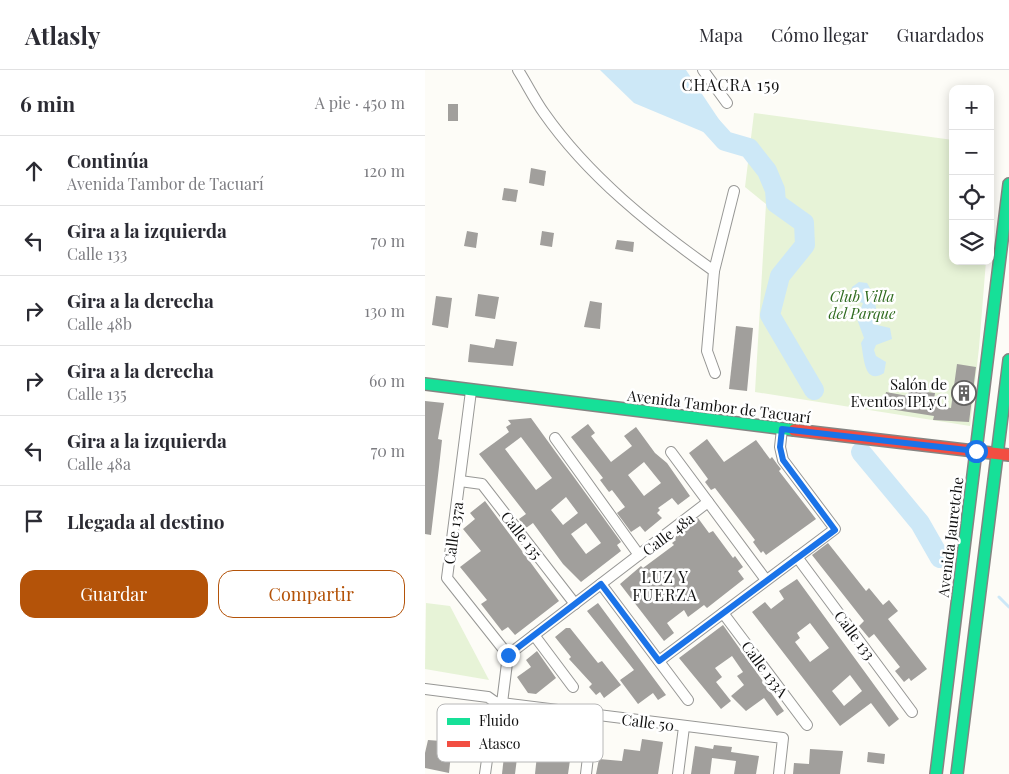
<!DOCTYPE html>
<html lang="es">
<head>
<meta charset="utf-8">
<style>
	body { margin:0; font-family:"Playfair Display",serif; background:#f7f7f7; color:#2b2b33 }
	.controls { position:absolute; right:15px; top:15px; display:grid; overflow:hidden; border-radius:10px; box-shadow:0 2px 12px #0003 }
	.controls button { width:45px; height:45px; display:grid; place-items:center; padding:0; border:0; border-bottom:1px solid #e1e1e2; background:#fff; color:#2b2b33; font:25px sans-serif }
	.stop { position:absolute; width:15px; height:15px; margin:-11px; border:4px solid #1a73e8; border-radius:50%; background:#fff }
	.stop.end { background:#1a73e8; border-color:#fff; box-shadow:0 1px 5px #0008 }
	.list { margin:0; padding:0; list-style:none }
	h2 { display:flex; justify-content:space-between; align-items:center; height:65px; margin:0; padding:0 20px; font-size:21px }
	h2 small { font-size:16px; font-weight:400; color:#7c7c81 }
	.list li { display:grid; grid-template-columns:32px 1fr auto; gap:15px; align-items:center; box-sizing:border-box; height:70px; padding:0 20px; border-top:1px solid #e1e1e2 }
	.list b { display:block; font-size:19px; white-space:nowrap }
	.list p { margin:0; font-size:16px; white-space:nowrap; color:#7c7c81 }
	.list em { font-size:16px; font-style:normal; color:#7c7c81 }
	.actions { display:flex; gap:10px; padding:15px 20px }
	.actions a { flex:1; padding:11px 0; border:1px solid #b45309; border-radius:15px; text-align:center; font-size:18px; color:#b45309 }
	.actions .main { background:#b45309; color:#fff }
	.icon { flex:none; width:28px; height:28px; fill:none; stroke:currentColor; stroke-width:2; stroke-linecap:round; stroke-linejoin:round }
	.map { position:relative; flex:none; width:584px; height:704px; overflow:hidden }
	header { display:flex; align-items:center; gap:30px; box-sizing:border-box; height:70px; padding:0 25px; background:#fff; border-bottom:1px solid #e1e1e2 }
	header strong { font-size:24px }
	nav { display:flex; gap:28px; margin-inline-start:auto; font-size:18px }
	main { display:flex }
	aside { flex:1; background:#fff }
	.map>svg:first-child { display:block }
	.green { fill:#e7f3d7 }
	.water { fill:#cde8f7 }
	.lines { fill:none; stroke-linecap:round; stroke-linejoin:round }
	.stream { stroke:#cde8f7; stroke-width:3 }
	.river { stroke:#cde8f7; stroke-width:20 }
	.building { fill:#a19f9c; fill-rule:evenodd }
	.street-casing { stroke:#979795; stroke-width:12 }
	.fast-casing { stroke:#858482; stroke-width:14 }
	.jam-casing { stroke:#858482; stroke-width:14 }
	.street { stroke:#fffffe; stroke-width:10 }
	.fast { stroke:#16e098; stroke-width:11 }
	.jam { stroke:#f24e42; stroke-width:11 }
	.route { stroke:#1a73e8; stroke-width:6 }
	.labels { text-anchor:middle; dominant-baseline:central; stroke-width:5; stroke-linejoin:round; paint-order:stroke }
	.park-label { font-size:15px; font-style:italic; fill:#2f6b1f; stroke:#fff }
	.poi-label { font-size:15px; fill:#111; stroke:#fff; text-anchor:end }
	.street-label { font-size:15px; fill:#111; stroke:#fff }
	.neighbourhood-label { font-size:16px; letter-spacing:1px; fill:#111; stroke:#fff }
	.key { fill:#fff; stroke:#b8b8b8; stroke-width:1 }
	.key-label { font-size:14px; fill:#111 }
</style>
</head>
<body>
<header>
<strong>Atlasly</strong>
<nav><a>Mapa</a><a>Cómo llegar</a><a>Guardados</a></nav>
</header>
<main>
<aside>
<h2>6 min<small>A pie · 450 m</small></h2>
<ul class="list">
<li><svg class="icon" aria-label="ahead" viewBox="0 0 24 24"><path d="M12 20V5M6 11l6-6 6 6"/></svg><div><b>Continúa</b><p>Avenida Tambor de Tacuarí</p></div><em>120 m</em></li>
<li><svg class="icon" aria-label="left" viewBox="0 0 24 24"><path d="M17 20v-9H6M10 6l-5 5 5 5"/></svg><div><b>Gira a la izquierda</b><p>Calle 133</p></div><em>70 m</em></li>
<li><svg class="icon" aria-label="right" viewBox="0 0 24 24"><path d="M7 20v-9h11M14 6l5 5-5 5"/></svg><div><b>Gira a la derecha</b><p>Calle 48b</p></div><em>130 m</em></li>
<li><svg class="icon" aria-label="right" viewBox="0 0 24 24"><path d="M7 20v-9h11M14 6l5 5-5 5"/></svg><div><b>Gira a la derecha</b><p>Calle 135</p></div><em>60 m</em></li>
<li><svg class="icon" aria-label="left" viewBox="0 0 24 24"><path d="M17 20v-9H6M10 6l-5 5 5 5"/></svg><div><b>Gira a la izquierda</b><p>Calle 48a</p></div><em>70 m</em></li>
<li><svg class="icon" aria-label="arrive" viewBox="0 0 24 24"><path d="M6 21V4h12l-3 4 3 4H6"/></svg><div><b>Llegada al destino</b></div></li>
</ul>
<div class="actions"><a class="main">Guardar</a><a>Compartir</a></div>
</aside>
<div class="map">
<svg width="584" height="704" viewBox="0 0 584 704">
	<rect width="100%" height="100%" fill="#fdfcf7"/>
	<g class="green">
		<polygon points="329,43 528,70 528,191 561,191 554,278 545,356 330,322 341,134 320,117"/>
		<polygon points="1,533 25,536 64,610 0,599"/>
	</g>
	<g class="water">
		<polygon points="175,0 261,0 297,54 300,71 209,33"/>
		<path d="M434,212L442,213C446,219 450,230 451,238C451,244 447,248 448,254L465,258L467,269L451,275L449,280L451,286L461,292L459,303C439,316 439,287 436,273L439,268L432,249L438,233L430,231L425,225L427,217Z"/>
	</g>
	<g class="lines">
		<polyline class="stream" points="574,527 584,537"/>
		<g class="river">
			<polyline points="281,50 300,71 324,78 342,101 350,120 351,133 379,153 380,175 355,206 345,245 389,320"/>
			<polyline points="436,382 495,453 515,488"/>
		</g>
	</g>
	<g class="building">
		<rect x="23" y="34" width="10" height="17"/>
		<polygon points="106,98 121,101 119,116 104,113"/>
		<polygon points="79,118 93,120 91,132 77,130"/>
		<polygon points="42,161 53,163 51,178 39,176"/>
		<polygon points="117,161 129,163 127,177 115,175"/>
		<polygon points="192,170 209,172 208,182 190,179"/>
		<polygon points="53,224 74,227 70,249 50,246"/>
		<polygon points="11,226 27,228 23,258 7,255"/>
		<polygon points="165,231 177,233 175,259 159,257"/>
		<polygon points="311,256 328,258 322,321 304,319"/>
		<polygon points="71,269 92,272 88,296 43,292 45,274 69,278"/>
		<polygon points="532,294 551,297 544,352 508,350 509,346 458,338 461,322 483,326 484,320 510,323 508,335 526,338"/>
		<polygon points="0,331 19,333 13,369 17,370 14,397 6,465 0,464"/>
		<path d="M106,348L196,472L192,475L196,481L156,512L138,494L108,453L101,458L94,449L101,444L54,384L84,362L81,357L86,354L83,350ZM96,367L127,408L111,420L80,379ZM141,427L153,443L138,455L126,440ZM161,453L176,473L161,484L146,464Z"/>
		<path d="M163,354L170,363L166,366L186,392L207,376L199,366L211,357L230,383L242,393L265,426L253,435L247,428L233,438L235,440L232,443L237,448L220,462L215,456L206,462L192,443L200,437L187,420L184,422L175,410L178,408L146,367ZM219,392L236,413L219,426L203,405Z"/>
		<polygon points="282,369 299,392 331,370 345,389 347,387 352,394 356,399 354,401 391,449 341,485 338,481 336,483 328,472 330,470 290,418 286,420 280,412 283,409 264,383"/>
		<polygon points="60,431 134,531 90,565 83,557 77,561 56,534 62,530 35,497 56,481 38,459 50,449 45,443"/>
		<polygon points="273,448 284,463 288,461 308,488 310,486 318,497 313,501 319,509 282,538 279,535 263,547 259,540 242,553 249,563 239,571 195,514 216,496 218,498 249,475 247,473 251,470 249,468"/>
		<polygon points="403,473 441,521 444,518 458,535 464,530 473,541 463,549 502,599 486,611 484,608 479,612 470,601 475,597 449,564 444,568 434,556 439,551 387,485"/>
		<path d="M372,509L474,649L464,657L446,633L415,656L327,542L340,532L346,539L359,529L354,521ZM385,553L404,578L385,592L370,572L375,568L372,563ZM425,605L437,621L419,636L407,621Z"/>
		<polygon points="173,533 241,625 233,630 228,623 213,634 195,610 209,600 162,541"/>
		<polygon points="298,555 359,641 352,646 339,628 321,641 306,626 319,615 312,606 318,602 307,586 290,598 297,607 291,612 306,631 296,639 254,588"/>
		<polygon points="141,558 145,558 173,593 177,591 196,615 179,628 175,622 171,625 164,617 167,614 144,589 146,587 130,567"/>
		<polygon points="112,581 131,608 111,624 103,623 92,607 106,597 101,590"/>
		<polygon points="114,666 148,670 143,704 110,704"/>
		<polygon points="217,669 238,672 233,704 171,704 174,689 197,691 199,679 215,681"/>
		<polygon points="3,670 43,673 41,686 26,684 24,703 0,698 0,683"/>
		<polygon points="289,675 307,677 306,682 334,686 331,704 309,704 311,691 287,688 285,704 266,704 270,676 288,679"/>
		<polygon points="385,679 418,681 415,704 368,704 369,693 384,694"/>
		<polygon points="443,682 460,684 459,694 442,692"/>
		<polygon points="79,686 92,688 90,704 77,704"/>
	</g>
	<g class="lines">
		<defs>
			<g id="street">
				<path d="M93,0C102,14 109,29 119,43C163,106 227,157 289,201L282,281L290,303"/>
				<polyline points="278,0 302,33"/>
				<polyline points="289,201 309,121"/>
				<polyline points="46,321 22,508 83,585"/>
				<polyline points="130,368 214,485"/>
				<polyline points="246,382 341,510"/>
				<polyline points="35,411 57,414 150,534"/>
				<polyline points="372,487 487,642"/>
				<polyline points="176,514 263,630"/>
				<polyline points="298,543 382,655"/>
				<polyline points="109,565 148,617"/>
				<polyline points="83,585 283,432"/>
				<polyline points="234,591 410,459 358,390 355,377 357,359"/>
				<polyline points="0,619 63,627 70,632 77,633 358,668 354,704"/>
				<polyline points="77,633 83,585"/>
				<polyline points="60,704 70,632"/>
				<polyline points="161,704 168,645"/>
				<polyline points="253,704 259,657"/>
			</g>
			<g id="fast">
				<polyline points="0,314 369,360"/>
				<polyline points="511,704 584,114"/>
				<polyline points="532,704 584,290"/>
			</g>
			<polyline id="jam" points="369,360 584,385"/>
		</defs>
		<use href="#street" class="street-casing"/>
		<use href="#fast" class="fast-casing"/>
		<use href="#jam" class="jam-casing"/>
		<use href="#street" class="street"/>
		<use href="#fast" class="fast"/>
		<use href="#jam" class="jam"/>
	</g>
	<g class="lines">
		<polyline class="route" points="83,585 176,514 234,591 410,460 358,390 355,377 357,359 551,381"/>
	</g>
	<defs>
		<symbol id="building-ring" viewBox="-11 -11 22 22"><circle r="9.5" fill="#fff" stroke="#646362" stroke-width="1.5"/><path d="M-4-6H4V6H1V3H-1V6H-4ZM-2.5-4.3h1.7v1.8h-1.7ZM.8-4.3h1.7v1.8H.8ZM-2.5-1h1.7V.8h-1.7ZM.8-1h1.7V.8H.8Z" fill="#646362"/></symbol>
	</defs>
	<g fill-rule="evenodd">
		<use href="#building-ring" x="525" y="309" width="28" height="28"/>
	</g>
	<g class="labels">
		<g class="park-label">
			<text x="437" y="226">Club Villa<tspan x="437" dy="17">del Parque</tspan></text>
		</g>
		<g class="poi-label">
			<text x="522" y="314">Salón de<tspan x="522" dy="17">Eventos IPLyC</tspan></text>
		</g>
		<g class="street-label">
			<text transform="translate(294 336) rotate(7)">Avenida Tambor de Tacuarí</text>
			<text transform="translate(28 463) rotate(-82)">Calle 137a</text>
			<text transform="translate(243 464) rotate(-37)">Calle 48a</text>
			<text transform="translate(97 465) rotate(52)">Calle 135</text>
			<text transform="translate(525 467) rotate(-83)">Avenida Jauretche</text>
			<text transform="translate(430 565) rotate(53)">Calle 133</text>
			<text transform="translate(340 599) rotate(53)">Calle 133A</text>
			<text transform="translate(223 652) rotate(7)">Calle 50</text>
		</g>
		<g class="neighbourhood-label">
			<text x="306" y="14">CHACRA 159</text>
			<text x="240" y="506">LUZ Y<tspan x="240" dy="18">FUERZA</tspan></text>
		</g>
	</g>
	<rect x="12" y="634" width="166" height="58" rx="8" class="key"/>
	<rect x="22" y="648" width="23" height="7" fill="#16e098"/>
	<rect x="22" y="671" width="23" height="6" fill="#f24e42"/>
	<g class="key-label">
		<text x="54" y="656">Fluido</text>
		<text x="54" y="679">Atasco</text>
	</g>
</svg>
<div class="controls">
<button>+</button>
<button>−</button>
<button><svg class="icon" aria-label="locate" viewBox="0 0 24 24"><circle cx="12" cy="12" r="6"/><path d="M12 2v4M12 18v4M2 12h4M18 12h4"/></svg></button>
<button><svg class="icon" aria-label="layers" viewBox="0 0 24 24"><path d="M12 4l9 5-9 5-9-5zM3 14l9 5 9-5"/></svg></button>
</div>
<div class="stop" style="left:551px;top:381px"></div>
<div class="stop end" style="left:83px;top:585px"></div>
</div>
</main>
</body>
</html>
